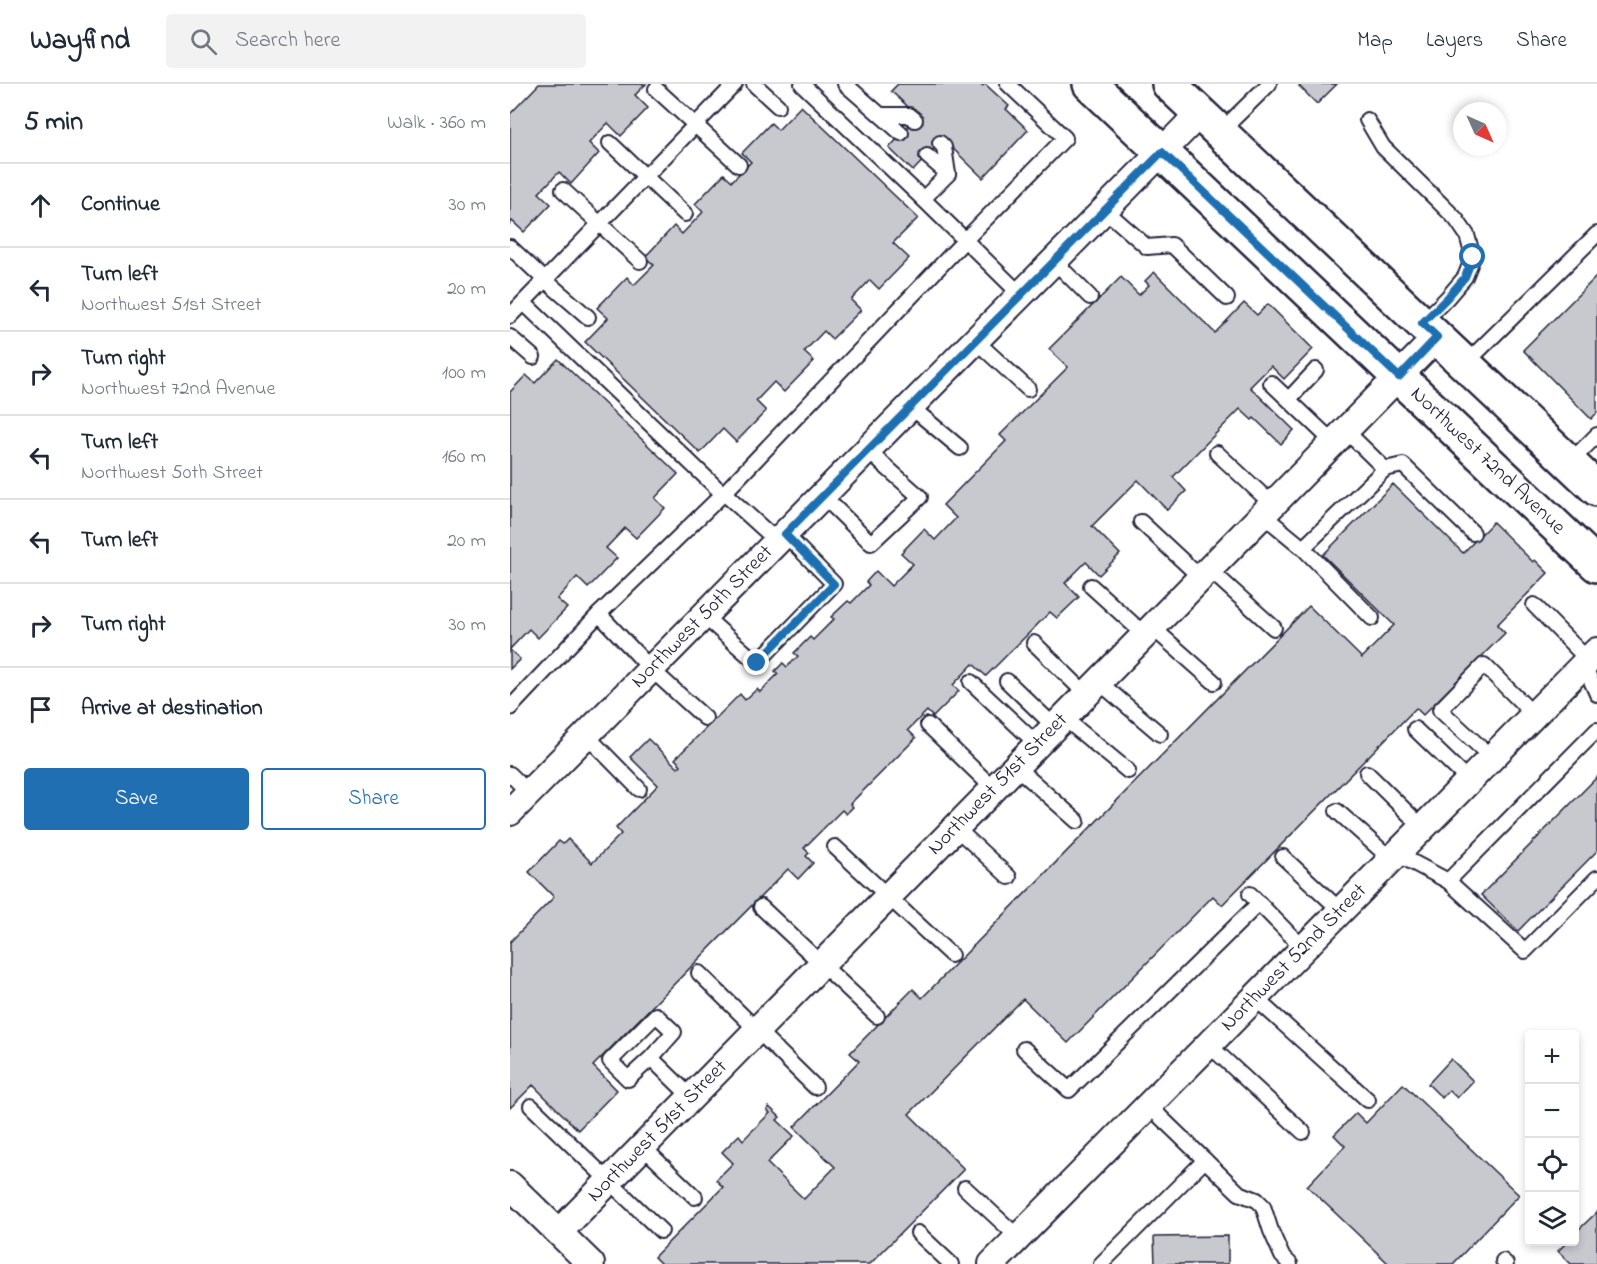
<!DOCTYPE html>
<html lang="en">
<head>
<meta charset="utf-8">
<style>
	body { margin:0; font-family:"Indie Flower",sans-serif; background:#f2f2f3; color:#1f2937 }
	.controls { position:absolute; right:18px; bottom:18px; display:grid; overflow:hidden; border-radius:6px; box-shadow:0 3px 9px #0003 }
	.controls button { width:54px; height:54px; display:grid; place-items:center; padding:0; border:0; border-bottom:2px solid #e0e1e3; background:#fff; color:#1f2937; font:30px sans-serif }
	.compass { position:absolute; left:943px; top:18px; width:54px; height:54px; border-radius:50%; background:#fff; box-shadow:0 3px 9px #0003; rotate:135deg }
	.stop { position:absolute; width:18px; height:18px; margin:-14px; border:4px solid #1f6fb2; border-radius:50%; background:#fff }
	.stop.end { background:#1f6fb2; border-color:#fff; box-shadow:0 2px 6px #0008 }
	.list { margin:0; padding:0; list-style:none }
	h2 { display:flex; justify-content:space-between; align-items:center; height:78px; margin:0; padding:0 24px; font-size:26px }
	h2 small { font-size:20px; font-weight:400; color:#747a83 }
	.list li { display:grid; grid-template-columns:39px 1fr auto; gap:18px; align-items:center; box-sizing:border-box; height:84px; padding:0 24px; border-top:2px solid #e0e1e3 }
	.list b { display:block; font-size:22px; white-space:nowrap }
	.list p { margin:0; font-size:20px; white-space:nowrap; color:#747a83 }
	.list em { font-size:20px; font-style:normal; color:#747a83 }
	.actions { display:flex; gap:12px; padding:18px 24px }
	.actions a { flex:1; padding:14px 0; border:2px solid #1f6fb2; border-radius:6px; text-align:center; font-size:21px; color:#1f6fb2 }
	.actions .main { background:#1f6fb2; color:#fff }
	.icon { flex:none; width:33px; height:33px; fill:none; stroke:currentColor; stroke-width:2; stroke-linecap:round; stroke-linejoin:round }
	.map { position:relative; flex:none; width:1087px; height:1180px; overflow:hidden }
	header { display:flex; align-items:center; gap:36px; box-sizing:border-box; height:84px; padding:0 30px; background:#fff; border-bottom:2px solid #e0e1e3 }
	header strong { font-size:28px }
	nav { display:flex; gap:33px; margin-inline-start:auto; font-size:21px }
	.search { width:420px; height:54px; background:#f2f2f3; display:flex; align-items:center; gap:15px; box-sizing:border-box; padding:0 21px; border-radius:6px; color:#747a83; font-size:22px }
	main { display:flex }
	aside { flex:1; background:#fff }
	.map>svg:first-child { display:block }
	.building { fill:#c8c8cf; stroke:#22223b; stroke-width:1.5 }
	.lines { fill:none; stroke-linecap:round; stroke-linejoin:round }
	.service-casing { stroke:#22223b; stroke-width:18 }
	.minor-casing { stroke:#22223b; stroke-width:30 }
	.secondary-casing { stroke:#22223b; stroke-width:38 }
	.service { stroke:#fff; stroke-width:14 }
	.minor { stroke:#fff; stroke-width:26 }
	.secondary { stroke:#fff; stroke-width:33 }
	.route { stroke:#1f6fb2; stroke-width:8 }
	.labels { text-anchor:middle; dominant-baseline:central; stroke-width:4.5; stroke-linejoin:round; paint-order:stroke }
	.street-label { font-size:21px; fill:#22223b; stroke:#fff }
</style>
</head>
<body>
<header>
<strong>Wayfind</strong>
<div class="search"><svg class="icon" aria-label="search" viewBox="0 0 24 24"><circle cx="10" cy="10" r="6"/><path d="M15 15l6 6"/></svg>Search here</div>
<nav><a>Map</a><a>Layers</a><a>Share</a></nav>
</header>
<main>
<aside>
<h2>5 min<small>Walk · 360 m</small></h2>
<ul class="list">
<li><svg class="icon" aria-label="ahead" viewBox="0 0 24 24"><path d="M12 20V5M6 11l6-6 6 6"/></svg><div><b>Continue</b></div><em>30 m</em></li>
<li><svg class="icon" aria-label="left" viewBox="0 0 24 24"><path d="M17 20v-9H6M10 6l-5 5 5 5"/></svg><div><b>Turn left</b><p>Northwest 51st Street</p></div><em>20 m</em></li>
<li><svg class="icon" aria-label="right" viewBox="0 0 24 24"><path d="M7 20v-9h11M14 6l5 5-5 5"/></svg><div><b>Turn right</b><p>Northwest 72nd Avenue</p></div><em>100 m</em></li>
<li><svg class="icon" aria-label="left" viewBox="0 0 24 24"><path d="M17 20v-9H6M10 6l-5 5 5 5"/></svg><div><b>Turn left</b><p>Northwest 50th Street</p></div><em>160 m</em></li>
<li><svg class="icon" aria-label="left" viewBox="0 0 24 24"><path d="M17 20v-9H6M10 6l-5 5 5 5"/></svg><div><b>Turn left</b></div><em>20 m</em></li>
<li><svg class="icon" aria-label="right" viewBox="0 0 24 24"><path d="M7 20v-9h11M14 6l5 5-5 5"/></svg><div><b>Turn right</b></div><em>30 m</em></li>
<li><svg class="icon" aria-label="arrive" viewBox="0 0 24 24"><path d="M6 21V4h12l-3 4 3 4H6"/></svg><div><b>Arrive at destination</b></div></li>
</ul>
<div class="actions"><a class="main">Save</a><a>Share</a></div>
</aside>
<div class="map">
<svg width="1087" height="1180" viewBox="0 0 1087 1180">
	<rect width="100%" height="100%" fill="#fff"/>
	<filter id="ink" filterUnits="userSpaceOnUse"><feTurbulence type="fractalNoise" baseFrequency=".0167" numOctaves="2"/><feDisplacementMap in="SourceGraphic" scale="12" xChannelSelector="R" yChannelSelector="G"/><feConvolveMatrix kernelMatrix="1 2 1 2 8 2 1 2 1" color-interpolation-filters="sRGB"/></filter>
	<g filter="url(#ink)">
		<g class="building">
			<polygon points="29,0 136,0 125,11 138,24 111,52 98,39 79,59 89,69 61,100 49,88 29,109 41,120 14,148 2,137 0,140 0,30"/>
			<polygon points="388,0 470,0 472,2 475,0 499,22 496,25 518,46 473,94 433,55 403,87 379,64 408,32 381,7"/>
			<polygon points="791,0 827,0 807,20 789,2"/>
			<polygon points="291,22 408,134 383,159 399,174 369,205 360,196 341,216 351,226 322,255 314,247 294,268 304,277 274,308 264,298 246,317 256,327 226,358 213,345 190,369 75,258 98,234 87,224 117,193 124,201 144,181 135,173 164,142 172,150 193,128 185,120 214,90 222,97 241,78 232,69 261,39 268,46"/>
			<polygon points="644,188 705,249 734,219 747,231 758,220 803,265 774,295 761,282 740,303 784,346 771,360 744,334 742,336 730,325 663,393 676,407 657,426 628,396 582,442 610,470 589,491 576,478 555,499 569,513 547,534 540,528 476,592 463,580 443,601 449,607 423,633 417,627 398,646 406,654 340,720 343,723 336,730 332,726 294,764 299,769 296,772 303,779 288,795 278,785 83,982 107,1006 68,1046 23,1001 0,1024 0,858 44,813 19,788 49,757 53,760 58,755 82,779 111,750 106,744 148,701 120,673 138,655 168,684 171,681 165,675 230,610 235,616 247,605 250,608 268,590 265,587 273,579 277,583 288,572 284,569 300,553 303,556 324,535 321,533 338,517 341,519 359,501 356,498 366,487 381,502 403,480 391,469 414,445 425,456 446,434 433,421 496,357 490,351 558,283 539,265 611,193 629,211 639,201 635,197"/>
			<polygon points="1087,192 1087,329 1081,335 1013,266"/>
			<polygon points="48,275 168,390 145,414 155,424 126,454 115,444 96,464 107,474 78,504 67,493 47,515 57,524 28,554 19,545 0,565 0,308 16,291 25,299"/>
			<polygon points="883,400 953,469 983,438 1023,478 1025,476 1038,489 987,541 995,549 913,631 906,624 712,821 703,812 558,959 513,915 399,1030 454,1085 360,1180 151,1180 144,1173 213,1103 206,1096 223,1079 212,1068 229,1051 233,1056 260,1029 257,1026 259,1023 270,1033 267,1036 284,1052 257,1079 294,1115 325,1083 284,1043 349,977 340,969 403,905 412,914 799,522 852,574 884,541 813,471"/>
			<polygon points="0,566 10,575 0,585"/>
			<polygon points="1087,693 1087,767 1008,847 971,811"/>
			<polygon points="941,975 963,997 947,1014 939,1006 932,1014 918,1000"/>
			<polygon points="893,1000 1009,1111 943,1180 879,1180 797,1102 835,1062 824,1051 846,1029 856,1039"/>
			<polygon points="1087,1128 1087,1180 1061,1180 1048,1167 1057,1158 1064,1158 1064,1150"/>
			<polygon points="718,1152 718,1180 645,1180 644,1153"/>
		</g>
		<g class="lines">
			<defs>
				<g id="service">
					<polyline points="244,0 268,22"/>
					<polyline points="292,0 413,115"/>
					<polyline points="335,0 391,49"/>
					<polyline points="498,0 555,54 455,156 511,211"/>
					<polyline points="146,5 229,81"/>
					<polyline points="371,31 399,31 405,36"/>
					<polyline points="857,36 873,63 925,114 946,135 957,151 963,173 955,193 937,214 912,239"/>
					<polyline points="710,48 759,0"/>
					<polyline points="100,59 175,130"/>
					<polyline points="430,59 434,63 438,90"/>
					<polyline points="417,72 438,90"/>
					<polyline points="53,106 130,177"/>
					<polyline points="595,126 637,163 662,161 717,214"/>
					<polyline points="0,163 35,196 78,233"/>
					<polyline points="544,177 580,213"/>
					<polyline points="14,219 213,410"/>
					<polyline points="0,232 225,0"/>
					<polyline points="0,253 23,273"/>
					<polyline points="466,257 518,305"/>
					<polyline points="955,280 1087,150"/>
					<polyline points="761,299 824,359"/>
					<polyline points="779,315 806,286"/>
					<polyline points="401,323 450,364"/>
					<polyline points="836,347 875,385 893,381 963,449"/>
					<polyline points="707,369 763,421"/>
					<polyline points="1059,379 1087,351"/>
					<polyline points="313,412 361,459 410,413 358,367"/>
					<polyline points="753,431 793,464 875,385"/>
					<polyline points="631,438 691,494"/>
					<polyline points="268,458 214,409 455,156 413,115 438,90"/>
					<polyline points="793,464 862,534"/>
					<polyline points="700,486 764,544"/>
					<polyline points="581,502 635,551"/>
					<polyline points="1024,521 1078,576"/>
					<polyline points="194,532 247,579 324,500 275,450"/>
					<polyline points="643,544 704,598"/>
					<polyline points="524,559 577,611"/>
					<polyline points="1074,581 1087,610"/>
					<polyline points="497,597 545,643"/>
					<polyline points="461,598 528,661"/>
					<polyline points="589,598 650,650"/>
					<polyline points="0,624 89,530"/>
					<polyline points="195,634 141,585 89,530 214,409"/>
					<polyline points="554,634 618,687"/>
					<polyline points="418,641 484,705"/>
					<polyline points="905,645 959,697"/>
					<polyline points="76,651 129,705"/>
					<polyline points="982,674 930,626 974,581 1024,631"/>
					<polyline points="506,683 567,737"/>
					<polyline points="857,689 913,744"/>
					<polyline points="0,690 19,709"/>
					<polyline points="827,727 882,776"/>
					<polyline points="446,744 499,793"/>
					<polyline points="325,763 441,871"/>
					<polyline points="887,770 938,797 1015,867 1087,794"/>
					<polyline points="773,773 831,827"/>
					<polyline points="938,797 1087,646"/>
					<polyline points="740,810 794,865"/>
					<polyline points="251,823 367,932"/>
					<polyline points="189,889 305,1003"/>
					<polyline points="745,914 858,1016"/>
					<polyline points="699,961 793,1048"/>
					<polyline points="514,965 559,1006 749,819"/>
					<polyline points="141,974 118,995 100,977 146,931 164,948 141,974 181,1013"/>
					<polyline points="21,1022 151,1147"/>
					<polyline points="639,1022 729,1109 747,1116 753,1122 761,1147 772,1172 780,1180"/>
					<polyline points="133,1063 185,1113"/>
					<polyline points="455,1104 509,1154"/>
					<polyline points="408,1149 441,1180"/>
					<polyline points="993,1177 996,1180"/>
					<polyline points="591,1180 695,1076"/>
				</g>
				<g id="minor">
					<path id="s1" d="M0,728L690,29"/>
					<polyline points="0,1101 81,1180"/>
					<path id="s2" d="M49,1148L927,253"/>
					<path id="s3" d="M482,1180L1087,567"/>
				</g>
				<g id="secondary">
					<path id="s4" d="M580,0L1087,481"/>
					<polyline points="659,0 1087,405"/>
				</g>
			</defs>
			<use href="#service" class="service-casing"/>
			<use href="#minor" class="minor-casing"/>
			<use href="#secondary" class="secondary-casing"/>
			<use href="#service" class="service"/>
			<use href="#minor" class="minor"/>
			<use href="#secondary" class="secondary"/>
		</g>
	</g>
	<g class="lines" filter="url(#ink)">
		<polyline class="route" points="247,579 324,500 275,450 652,68 889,293 927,253 912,239 937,214 955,193 963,173"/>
	</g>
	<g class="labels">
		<g class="street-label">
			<text stroke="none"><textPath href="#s4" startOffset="548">Northwest 72nd Avenue</textPath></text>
			<text stroke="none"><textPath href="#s1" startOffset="274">Northwest 50th Street</textPath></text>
			<text stroke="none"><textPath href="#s2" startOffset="627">Northwest 51st Street</textPath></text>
			<text stroke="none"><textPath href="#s3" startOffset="430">Northwest 52nd Street</textPath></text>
			<text stroke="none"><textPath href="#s2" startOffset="141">Northwest 51st Street</textPath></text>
		</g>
	</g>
</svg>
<div class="controls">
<button>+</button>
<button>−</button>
<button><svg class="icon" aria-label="locate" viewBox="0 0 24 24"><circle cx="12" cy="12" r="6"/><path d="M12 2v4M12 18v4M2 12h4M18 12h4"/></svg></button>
<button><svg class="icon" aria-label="layers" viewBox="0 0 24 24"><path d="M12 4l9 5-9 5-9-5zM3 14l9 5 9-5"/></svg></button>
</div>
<svg class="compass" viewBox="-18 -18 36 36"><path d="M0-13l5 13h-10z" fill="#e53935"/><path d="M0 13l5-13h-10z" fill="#747a83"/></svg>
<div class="stop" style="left:963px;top:173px"></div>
<div class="stop end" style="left:247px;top:579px"></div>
</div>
</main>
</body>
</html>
